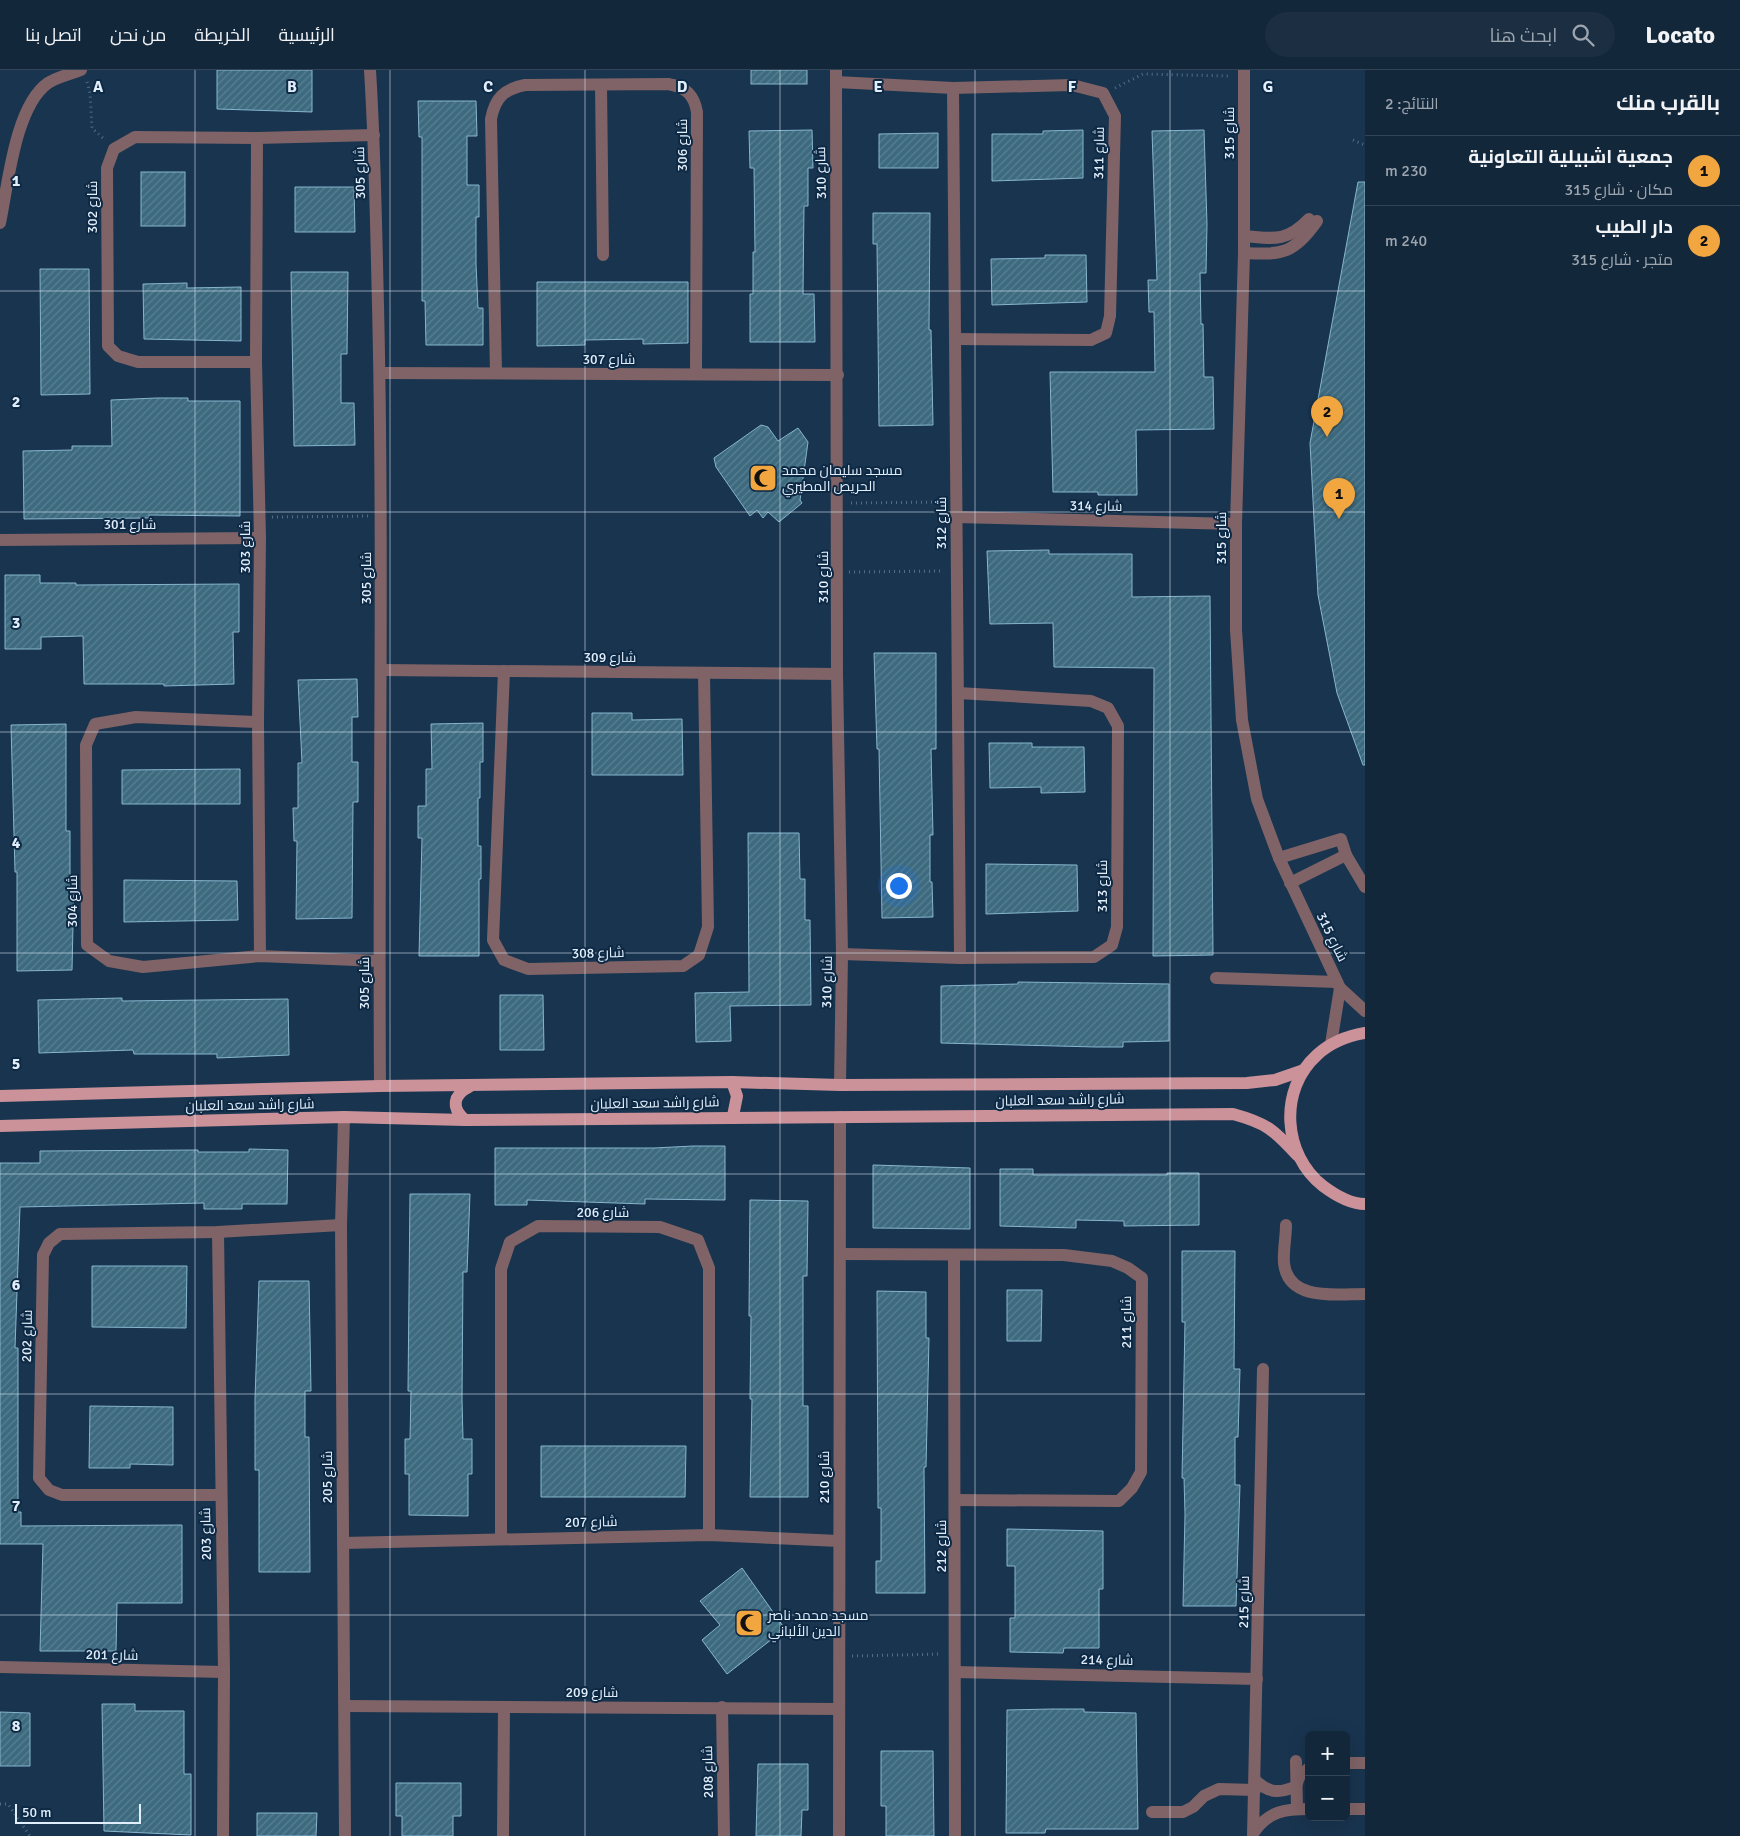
<!DOCTYPE html>
<html lang="ar">
<head>
<meta charset="utf-8">
<style>
	body { margin:0; font-family:Signika,Cairo,sans-serif; background:#1c2f42; color:#f1f3f6; direction:rtl }
	.controls { position:absolute; right:15px; bottom:15px; display:grid; overflow:hidden; border-radius:8px; box-shadow:0 5px 20px #0002 }
	.controls button { width:45px; height:45px; display:grid; place-items:center; padding:0; border:0; border-bottom:1px solid #324455; background:#13273b; color:#f1f3f6; font:25px sans-serif }
	.scale { position:absolute; left:15px; bottom:12px; width:126px; box-sizing:border-box; padding-left:5px; border:2px solid #e1eefc; border-top:0; font-size:14px; line-height:18px; white-space:nowrap; color:#e1eefc; -webkit-text-stroke:4px #0e2944; paint-order:stroke }
	.you { position:absolute; left:898px; top:815px; width:18px; height:18px; margin:-12px; border:4px solid #fff; border-radius:50%; background:#1a73e8; box-shadow:0 0 0 8px #1a73e833 }
	.badge { display:grid; place-items:center; width:32px; height:32px; border-radius:50%; background:#f1a640; color:#111; font-size:16px; font-weight:700 }
	.pin { position:absolute; translate:-50% -41px; filter:drop-shadow(0 1px 2px #0008) }
	.pin::after { content:''; position:absolute; top:26px; width:18px; height:15px; background:inherit; clip-path:polygon(0 0,100% 0,50% 100%) }
	.list { margin:0; padding:0; list-style:none }
	h2 { display:flex; justify-content:space-between; align-items:center; height:65px; margin:0; padding:0 20px; font-size:21px }
	h2 small { font-size:16px; font-weight:400; color:#9da5af }
	.list li { display:grid; grid-template-columns:32px 1fr auto; gap:15px; align-items:center; box-sizing:border-box; height:70px; padding:0 20px; border-top:1px solid #324455 }
	.list b { display:block; font-size:19px; white-space:nowrap }
	.list p { margin:0; font-size:16px; white-space:nowrap; color:#9da5af }
	.list em { font-size:16px; font-style:normal; color:#9da5af }
	.icon { flex:none; width:28px; height:28px; fill:none; stroke:currentColor; stroke-width:2; stroke-linecap:round; stroke-linejoin:round }
	.map { position:relative; flex:none; width:1365px; height:1766px; overflow:hidden; direction:ltr }
	header { display:flex; align-items:center; gap:30px; box-sizing:border-box; height:70px; padding:0 25px; background:#13273b; border-bottom:1px solid #324455 }
	header strong { font-size:24px }
	nav { display:flex; gap:28px; margin-inline-start:auto; font-size:18px }
	.search { width:350px; height:45px; background:#1c2f42; display:flex; align-items:center; gap:12px; box-sizing:border-box; padding:0 18px; border-radius:28px; color:#9da5af; font-size:19px }
	main { display:flex }
	aside { flex:1; background:#13273b }
	.map>svg:first-child { display:block }
	.building { fill:url(#building-hatch); stroke:#87b5cd }
	.lines { fill:none; stroke-linecap:round; stroke-linejoin:round }
	.path { stroke:#566c84; stroke-width:3; stroke-dasharray:1 4; stroke-linecap:butt }
	.minor { stroke:#7f6366; stroke-width:12 }
	.major { stroke:#cb9299; stroke-width:12 }
	.grid { fill:none; stroke:#e1eefc; stroke-width:1; stroke-opacity:0.55 }
	.labels { text-anchor:middle; dominant-baseline:central; stroke-width:4; stroke-linejoin:round; paint-order:stroke }
	.street-label { font-size:14px; fill:#e1eefc; stroke:#0e2944 }
	.poi-label { font-size:14px; fill:#e1eefc; stroke:#0e2944; text-anchor:start }
	.grid-label { font-size:16px; text-anchor:middle; font-weight:bold; fill:#e1eefc; stroke:#0e2944; stroke-width:4; stroke-linejoin:round; paint-order:stroke }
</style>
</head>
<body>
<header>
<strong>Locato</strong>
<div class="search"><svg class="icon" aria-label="search" viewBox="0 0 24 24"><circle cx="10" cy="10" r="6"/><path d="M15 15l6 6"/></svg>ابحث هنا</div>
<nav><a>الرئيسية</a><a>الخريطة</a><a>من نحن</a><a>اتصل بنا</a></nav>
</header>
<main>
<aside>
<h2>بالقرب منك<small>النتائج: 2</small></h2>
<ul class="list">
<li><span class="badge">1</span><div><b>جمعية اشبيلية التعاونية</b><p>مكان · شارع 315</p></div><em>230 m</em></li>
<li><span class="badge">2</span><div><b>دار الطيب</b><p>متجر · شارع 315</p></div><em>240 m</em></li>
</ul>
</aside>
<div class="map">
<svg width="1365" height="1766" viewBox="0 0 1365 1766">
	<defs>
		<pattern id="building-hatch" width="6" height="6" patternUnits="userSpaceOnUse" patternTransform="scale(1.25)"><rect width="6" height="6" fill="#3d6a7f"/><path d="M-1 1l2-2M0 6l6-6M5 7l2-2" fill="none" stroke="#598092"/></pattern>
	</defs>
	<rect width="100%" height="100%" fill="#19344f"/>
	<g class="building">
		<polygon points="217,0 312,0 312,42 217,39"/>
		<rect x="751" y="0" width="56" height="14"/>
		<polygon points="418,31 476,31 477,66 467,66 467,115 479,115 479,147 476,147 476,194 478,238 483,238 483,275 426,275 425,231 422,231 422,67 419,67"/>
		<polygon points="812,60 813,98 808,98 808,136 804,136 803,224 814,224 815,272 750,272 750,224 753,224 753,182 755,182 754,98 750,98 749,61"/>
		<polygon points="1083,60 1083,108 992,111 992,64 1043,64 1043,61"/>
		<polygon points="1204,60 1207,154 1206,203 1200,203 1201,254 1203,254 1204,307 1213,307 1214,359 1136,360 1137,425 1098,425 1098,422 1053,422 1050,302 1155,302 1154,242 1149,242 1148,210 1157,210 1152,61"/>
		<polygon points="938,63 938,98 879,98 879,64"/>
		<rect x="141" y="102" width="44" height="54"/>
		<polygon points="1358,112 1365,112 1365,695 1363,695 1337,623 1318,525 1310,373"/>
		<polygon points="295,117 354,117 355,162 295,162"/>
		<polygon points="873,143 930,143 929,260 931,260 933,355 879,356 877,174 873,174"/>
		<polygon points="1045,185 1086,185 1087,232 992,235 991,189 1045,188"/>
		<polygon points="40,199 89,199 90,324 41,325"/>
		<polygon points="291,202 348,202 347,284 341,284 341,333 354,333 355,375 294,376"/>
		<polygon points="537,212 688,212 688,273 643,274 643,269 585,270 585,275 537,276"/>
		<polygon points="187,213 187,218 241,217 241,271 144,269 143,214"/>
		<polygon points="156,328 188,328 188,331 240,331 240,446 149,445 149,448 24,449 23,381 72,380 72,376 112,376 111,330"/>
		<polygon points="761,355 768,357 778,371 798,358 808,372 800,430 802,433 779,452 768,442 763,448 757,440 750,446 716,397 714,388"/>
		<polygon points="1049,480 1049,484 1132,484 1132,527 1210,526 1213,885 1153,886 1154,598 1054,597 1053,553 990,554 987,481"/>
		<polygon points="5,505 40,505 40,513 76,513 76,515 239,514 239,562 233,562 234,614 164,616 164,614 84,614 83,566 41,567 41,579 5,579"/>
		<polygon points="874,583 936,583 936,679 931,679 933,765 930,765 930,812 932,812 933,847 882,848 879,679 877,679"/>
		<polygon points="357,609 358,647 352,647 352,692 358,692 358,732 353,732 352,848 296,849 297,771 294,771 293,738 298,738 298,693 302,693 298,610"/>
		<polygon points="592,643 632,643 632,650 682,649 683,705 592,705"/>
		<polygon points="483,653 483,692 480,692 480,728 478,728 478,776 481,776 481,809 479,809 479,886 419,886 422,768 418,768 418,736 426,736 426,699 432,699 431,654"/>
		<polygon points="66,654 66,761 70,761 70,810 74,810 72,900 17,901 17,802 15,802 11,655"/>
		<polygon points="989,673 1032,673 1032,677 1084,677 1085,722 1041,723 1041,717 990,718"/>
		<polygon points="240,699 240,734 122,734 122,700"/>
		<polygon points="748,763 799,763 800,809 805,809 805,850 810,850 811,935 730,936 731,971 696,972 695,923 749,922"/>
		<polygon points="986,794 1077,795 1078,841 986,844"/>
		<polygon points="124,810 237,811 238,850 124,852"/>
		<polygon points="1018,912 1169,914 1169,971 1123,972 1123,977 1096,977 941,973 941,916 1018,914"/>
		<polygon points="500,925 543,925 544,980 500,980"/>
		<polygon points="122,928 122,931 288,929 289,985 217,988 217,984 134,984 133,980 39,983 38,930"/>
		<polygon points="693,1076 725,1076 725,1130 645,1129 645,1134 527,1130 527,1135 495,1135 495,1078 654,1078"/>
		<polygon points="249,1079 288,1080 287,1134 242,1134 242,1139 204,1139 204,1133 20,1137 15,1278 18,1278 18,1442 21,1442 21,1456 182,1455 182,1533 117,1533 116,1581 40,1581 43,1474 0,1474 0,1093 40,1093 40,1081 198,1080 198,1082 249,1082"/>
		<polygon points="873,1095 970,1098 970,1159 873,1158"/>
		<polygon points="1000,1099 1033,1099 1033,1105 1167,1105 1167,1103 1199,1103 1199,1155 1124,1156 1124,1151 1076,1150 1076,1158 1000,1156"/>
		<polygon points="410,1124 470,1124 467,1202 463,1202 462,1329 463,1369 472,1369 472,1404 468,1404 468,1446 409,1445 409,1404 405,1404 405,1369 410,1369 411,1321 408,1321"/>
		<polygon points="750,1130 808,1131 807,1206 803,1206 803,1336 808,1336 808,1427 750,1427 752,1329 750,1329 751,1246 749,1246"/>
		<polygon points="1182,1181 1235,1181 1234,1299 1240,1299 1238,1367 1235,1367 1235,1415 1240,1415 1236,1536 1183,1536 1185,1444 1184,1408 1182,1408 1185,1252 1182,1252"/>
		<polygon points="92,1196 187,1196 186,1258 92,1257"/>
		<polygon points="259,1211 309,1211 311,1321 305,1321 305,1367 309,1367 310,1502 259,1502 259,1400 255,1400 255,1329"/>
		<polygon points="1007,1220 1042,1220 1041,1271 1007,1271"/>
		<polygon points="877,1221 926,1222 926,1268 929,1268 926,1397 924,1397 925,1523 876,1523 876,1491 881,1491 881,1438 878,1438"/>
		<polygon points="90,1336 173,1337 173,1395 130,1394 130,1398 89,1398"/>
		<polygon points="541,1376 686,1376 685,1427 541,1427"/>
		<polygon points="1007,1459 1103,1461 1103,1519 1099,1519 1099,1578 1064,1578 1063,1583 1010,1582 1010,1548 1015,1548 1015,1496 1007,1496"/>
		<polygon points="742,1498 785,1559 727,1604 702,1570 720,1555 700,1531"/>
		<polygon points="102,1634 135,1634 135,1641 184,1641 184,1704 191,1704 191,1765 104,1761"/>
		<polygon points="1052,1639 1084,1639 1084,1642 1136,1643 1138,1759 1046,1759 1045,1763 1006,1763 1007,1640"/>
		<polygon points="0,1642 30,1643 30,1696 0,1696"/>
		<polygon points="881,1681 933,1681 934,1766 886,1766 886,1736 881,1736"/>
		<polygon points="758,1694 808,1694 808,1740 802,1740 801,1766 756,1766"/>
		<polygon points="396,1713 461,1713 461,1746 453,1746 453,1766 402,1766 402,1746 396,1746"/>
		<polygon points="257,1743 317,1743 316,1766 257,1766"/>
	</g>
	<g class="lines">
		<g class="path">
			<polyline points="87,12 90,23 92,58 105,70"/>
			<polyline points="1115,18 1143,4 1230,6"/>
			<polyline points="1353,70 1365,75"/>
			<polyline points="851,433 942,432"/>
			<polyline points="272,447 368,446"/>
			<polyline points="849,502 943,501"/>
			<polyline points="852,1586 941,1584"/>
			<polyline points="0,1734 8,1734 30,1766"/>
		</g>
		<g class="minor">
			<path d="M370,0C375,78 376,156 378,235C384,495 378,756 380,1016"/>
			<polyline points="836,0 837,604 842,884 840,1015"/>
			<polyline points="1244,0 1244,183 1236,454 1236,560 1242,650 1257,729 1279,788 1340,918 1365,941"/>
			<polyline points="836,12 953,18 1072,15 1103,23 1115,46 1110,246 1106,263 1091,270 956,269"/>
			<polyline points="601,15 603,185"/>
			<polyline points="953,18 960,888"/>
			<polyline points="257,68 256,292 260,468 258,652 260,886"/>
			<path d="M0,153C8,115 15,36 48,13C57,7 71,4 81,0"/>
			<path d="M1244,166C1274,169 1287,172 1309,149"/>
			<path d="M1244,183C1282,185 1294,184 1317,151"/>
			<polyline points="256,292 138,292 118,286 108,276 107,98 114,79 135,67 257,68 374,65"/>
			<polyline points="380,303 838,305"/>
			<path d="M496,303L491,49C495,28 504,19 525,15L668,14C686,17 694,25 697,42L696,304"/>
			<polyline points="955,447 1236,454"/>
			<polyline points="0,470 260,468"/>
			<polyline points="382,600 837,604"/>
			<polyline points="504,601 493,870 504,890 528,899 683,896 699,885 708,857 704,603"/>
			<polyline points="258,652 136,647 95,654 86,675 87,875 109,891 143,897 260,886 379,891"/>
			<polyline points="1279,788 1341,769 1346,785 1365,817"/>
			<polyline points="1290,813 1346,785"/>
			<polyline points="842,884 960,888 1094,887 1112,875 1117,857 1118,656 1108,638 1091,631 958,623"/>
			<polyline points="1216,908 1337,912"/>
			<polyline points="1331,974 1340,918"/>
			<polyline points="344,1047 341,1155 345,1766"/>
			<path d="M1286,1155C1286,1167 1283,1181 1284,1193C1288,1232 1337,1224 1365,1224"/>
			<polyline points="218,1162 224,1602 223,1766"/>
			<polyline points="840,1184 1064,1185 1112,1191 1128,1198 1142,1208 1141,1402 1132,1418 1119,1431 955,1430"/>
			<polyline points="954,1186 955,1766"/>
			<polyline points="220,1425 62,1425 49,1420 39,1408 43,1185 49,1173 60,1164 218,1162 341,1155"/>
			<polyline points="501,1468 501,1199 510,1172 538,1156 660,1157 698,1170 709,1198 709,1465"/>
			<polyline points="343,1473 709,1465 839,1471"/>
			<polyline points="0,1597 224,1602"/>
			<polyline points="956,1602 1257,1609"/>
			<polyline points="345,1636 838,1639"/>
			<polyline points="722,1637 724,1766"/>
			<polyline points="1296,1691 1297,1739"/>
			<polyline points="1346,1693 1365,1693"/>
			<path d="M1255,1710C1268,1723 1280,1724 1296,1716L1299,1707L1309,1698"/>
			<polyline points="1346,1739 1365,1739"/>
			<polyline points="1152,1742 1183,1742 1193,1737 1204,1726 1219,1719 1255,1720"/>
			<path d="M1254,1762C1269,1741 1285,1739 1309,1739"/>
			<polyline points="503,1766 504,1638"/>
			<polyline points="839,1766 840,1047"/>
			<polyline points="1253,1766 1263,1299"/>
		</g>
		<g class="major">
			<path d="M1365,963C1347,966 1331,972 1317,985C1278,1020 1283,1085 1323,1116C1335,1125 1350,1134 1365,1134"/>
			<polyline points="732,1012 737,1026 733,1046"/>
			<polyline points="0,1026 380,1016 732,1012 840,1015 1247,1013 1275,1010 1304,1000"/>
			<path d="M465,1050C451,1038 453,1025 469,1017"/>
			<path d="M0,1056L344,1047L465,1050L1233,1044C1266,1053 1273,1059 1297,1085"/>
		</g>
	</g>
	<path class="grid" d="M195,0V1766M390,0V1766M585,0V1766M780,0V1766M975,0V1766M1170,0V1766M0,221H1365M0,442H1365M0,662H1365M0,883H1365M0,1104H1365M0,1324H1365M0,1545H1365"/>
	<defs>
		<symbol id="mosque-square" viewBox="-11 -11 22 22"><rect x="-9" y="-9" width="18" height="18" rx="4" fill="#f1a640" stroke="#0e2944"/><path d="M3.5-4.9A6 6 0 1 0 3.5 4.9A5 5 0 1 1 3.5-4.9Z" fill="#111"/></symbol>
	</defs>
	<g fill-rule="evenodd">
		<use href="#mosque-square" x="747" y="392" width="32" height="32"/>
		<use href="#mosque-square" x="733" y="1537" width="32" height="32"/>
	</g>
	<g class="labels">
		<g class="street-label">
			<text transform="translate(1229 63) rotate(-90)">شارع 315</text>
			<text transform="translate(682 75) rotate(-90)">شارع 306</text>
			<text transform="translate(1099 83) rotate(-89)">شارع 311</text>
			<text transform="translate(360 103) rotate(-91)">شارع 305</text>
			<text transform="translate(821 103) rotate(-91)">شارع 310</text>
			<text transform="translate(92 137) rotate(-90)">شارع 302</text>
			<text x="609" y="289">شارع 307</text>
			<text transform="translate(1096 436) rotate(1)">شارع 314</text>
			<text transform="translate(941 453) rotate(-90)">شارع 312</text>
			<text x="130" y="454">شارع 301</text>
			<text transform="translate(1221 468) rotate(-90)">شارع 315</text>
			<text transform="translate(245 477) rotate(-90)">شارع 303</text>
			<text transform="translate(823 507) rotate(-90)">شارع 310</text>
			<text transform="translate(366 508) rotate(-90)">شارع 305</text>
			<text x="610" y="587">شارع 309</text>
			<text transform="translate(1102 816) rotate(-90)">شارع 313</text>
			<text transform="translate(72 831) rotate(-90)">شارع 304</text>
			<text transform="translate(1332 867) rotate(64)">شارع 315</text>
			<text transform="translate(598 883) rotate(-1)">شارع 308</text>
			<text transform="translate(827 912) rotate(-89)">شارع 310</text>
			<text transform="translate(364 913) rotate(-90)">شارع 305</text>
			<text transform="translate(1060 1030) rotate(-1)">شارع راشد سعد العلبان</text>
			<text transform="translate(655 1033) rotate(-1)">شارع راشد سعد العلبان</text>
			<text transform="translate(250 1035) rotate(-1)">شارع راشد سعد العلبان</text>
			<text x="603" y="1142">شارع 206</text>
			<text transform="translate(1126 1252) rotate(-90)">شارع 211</text>
			<text transform="translate(27 1266) rotate(-89)">شارع 202</text>
			<text transform="translate(327 1407) rotate(-90)">شارع 205</text>
			<text transform="translate(824 1407) rotate(-90)">شارع 210</text>
			<text transform="translate(591 1452) rotate(-1)">شارع 207</text>
			<text transform="translate(206 1464) rotate(-91)">شارع 203</text>
			<text transform="translate(941 1476) rotate(-90)">شارع 212</text>
			<text transform="translate(1244 1532) rotate(-89)">شارع 215</text>
			<text transform="translate(112 1585) rotate(1)">شارع 201</text>
			<text transform="translate(1107 1590) rotate(1)">شارع 214</text>
			<text x="592" y="1622">شارع 209</text>
			<text transform="translate(708 1702) rotate(-91)">شارع 208</text>
		</g>
		<g class="poi-label">
			<text x="782" y="400">مسجد سليمان محمد<tspan x="782" dy="16">الحريص المطيري</tspan></text>
			<text x="768" y="1545">مسجد محمد ناصر<tspan x="768" dy="16">الدين الألباني</tspan></text>
		</g>
	</g>
	<g class="grid-label">
		<text x="98" y="22">A</text>
		<text x="292" y="22">B</text>
		<text x="488" y="22">C</text>
		<text x="682" y="22">D</text>
		<text x="878" y="22">E</text>
		<text x="1072" y="22">F</text>
		<text x="1268" y="22">G</text>
		<text x="16" y="116">1</text>
		<text x="16" y="337">2</text>
		<text x="16" y="558">3</text>
		<text x="16" y="778">4</text>
		<text x="16" y="999">5</text>
		<text x="16" y="1220">6</text>
		<text x="16" y="1441">7</text>
		<text x="16" y="1661">8</text>
	</g>
</svg>
<div class="controls">
<button>+</button>
<button>−</button>
</div>
<div class="scale">50 m</div>
<div class="you"></div>
<div class="pin badge" style="left:1339px;top:449px">1</div>
<div class="pin badge" style="left:1327px;top:367px">2</div>
</div>
</main>
</body>
</html>
